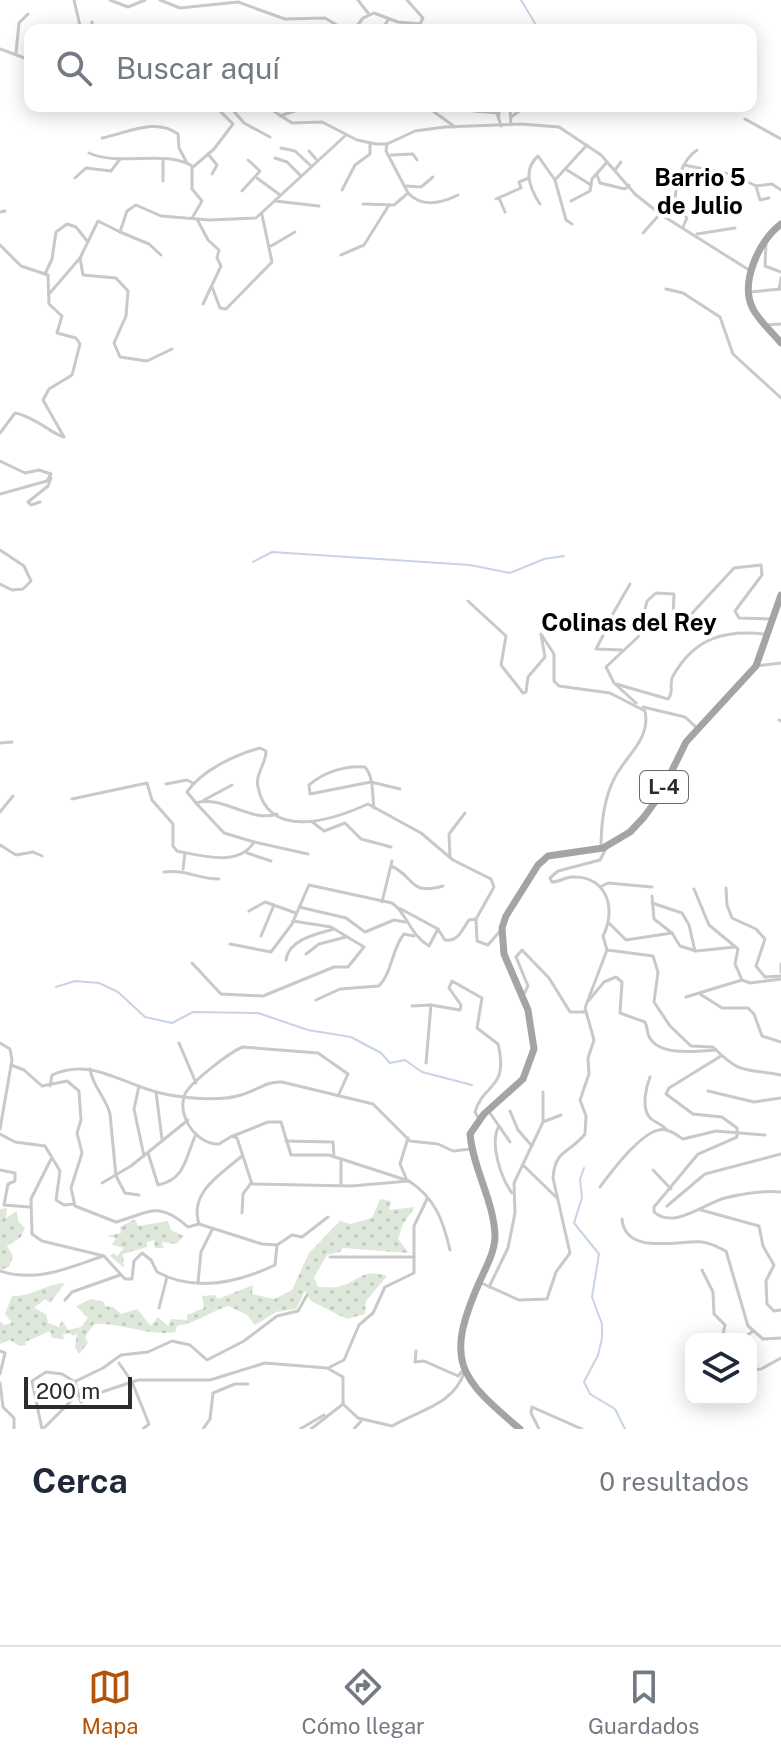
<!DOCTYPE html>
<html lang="es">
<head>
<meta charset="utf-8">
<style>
	body { margin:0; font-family:"Public Sans",sans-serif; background:#f2f2f3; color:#1f2937 }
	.controls { position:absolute; right:24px; bottom:24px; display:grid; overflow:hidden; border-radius:16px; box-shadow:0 4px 20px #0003 }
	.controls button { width:72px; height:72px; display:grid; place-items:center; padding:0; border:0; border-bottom:2px solid #e0e1e3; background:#fff; color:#1f2937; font:40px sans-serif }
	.scale { position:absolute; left:24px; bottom:20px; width:108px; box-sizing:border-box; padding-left:8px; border:4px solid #2c2c2c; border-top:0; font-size:22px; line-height:28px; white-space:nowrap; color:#2c2c2c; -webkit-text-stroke:6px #fff; paint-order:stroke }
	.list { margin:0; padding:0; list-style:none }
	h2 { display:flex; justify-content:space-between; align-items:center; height:104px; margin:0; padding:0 32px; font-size:34px }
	h2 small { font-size:26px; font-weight:400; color:#747a83 }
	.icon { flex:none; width:44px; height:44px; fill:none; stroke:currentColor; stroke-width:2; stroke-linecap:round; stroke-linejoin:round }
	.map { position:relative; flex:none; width:781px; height:1429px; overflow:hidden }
	.search { position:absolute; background:#fff; box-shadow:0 4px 20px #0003; left:24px; right:24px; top:24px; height:88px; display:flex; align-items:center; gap:20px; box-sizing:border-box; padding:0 28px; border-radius:16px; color:#747a83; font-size:30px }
	.sheet { height:216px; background:#fff }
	nav { display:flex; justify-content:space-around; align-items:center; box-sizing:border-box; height:112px; border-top:2px solid #e0e1e3; background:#fff; font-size:22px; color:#747a83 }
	nav a { display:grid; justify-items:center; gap:4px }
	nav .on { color:#b45309 }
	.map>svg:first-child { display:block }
	.grass { fill:url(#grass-dots) }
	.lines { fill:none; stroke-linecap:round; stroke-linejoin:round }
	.stream { stroke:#c8d3e6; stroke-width:2 }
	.street { stroke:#c9c9c9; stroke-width:3 }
	.primary { stroke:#a4a4a4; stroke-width:7 }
	.labels { text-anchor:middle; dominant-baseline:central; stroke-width:8; stroke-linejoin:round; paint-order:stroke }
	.shield { fill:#fff; stroke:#6b6b6b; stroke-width:2 }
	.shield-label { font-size:20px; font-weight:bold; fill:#2c2c2c }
	.neighbourhood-label { font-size:24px; font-weight:bold; fill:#000; stroke:#fff }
</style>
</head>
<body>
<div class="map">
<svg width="781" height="1429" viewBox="0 0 781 1429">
	<defs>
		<pattern id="grass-dots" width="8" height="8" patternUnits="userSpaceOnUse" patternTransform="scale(2)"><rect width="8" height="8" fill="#dee8da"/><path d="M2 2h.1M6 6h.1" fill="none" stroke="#bfc7bb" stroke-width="1.8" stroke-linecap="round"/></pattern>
	</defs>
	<rect width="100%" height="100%" fill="#fff"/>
	<g class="grass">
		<path d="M380,1199L391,1201L389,1210L415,1207L403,1224L398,1239L409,1253L343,1248L340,1252L327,1255L314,1277L318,1287C324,1287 332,1288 338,1287C359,1282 361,1268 387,1276L366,1301L365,1314L347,1319L311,1301L305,1291L296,1309L276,1312L255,1325L247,1315L228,1306C207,1313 202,1321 177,1326L175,1332C148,1337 120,1322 94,1324L85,1337L88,1343L79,1354L75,1347L77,1333L73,1336L70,1333L63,1334L64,1339L52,1338L50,1331L25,1342L26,1345L19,1346L10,1340L0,1344V1321L4,1325L12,1323L5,1314L12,1296C31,1297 45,1284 65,1283L50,1303L45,1299L34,1308L46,1314L48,1323L59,1327L62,1320L68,1330L81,1327L88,1318L76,1306L91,1299L104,1302L105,1306L113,1307L121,1314L137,1309L151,1326L158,1317L168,1326L171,1319L187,1320V1315L204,1308L202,1296L215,1295L218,1299L253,1285L252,1294L274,1299L292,1290L309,1253L340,1221L350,1224L372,1218Z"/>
		<polygon points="7,1208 6,1218 17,1211 18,1221 25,1228 21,1237 7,1246 13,1256 9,1267 0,1270 0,1209"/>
		<polygon points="135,1219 138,1226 168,1221 171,1230 184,1236 176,1244 162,1242 164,1248 155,1248 154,1240 147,1242 147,1247 123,1254 124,1268 110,1256 113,1253 117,1256 124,1248 112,1245 116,1238 107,1236 121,1233 120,1227"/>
	</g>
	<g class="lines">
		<g class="stream">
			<polyline points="521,0 539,30"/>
			<polyline points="253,562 272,552 470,565 510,573 544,559 564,556"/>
			<polyline points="56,987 75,981 99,983 118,992 145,1017 172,1023 193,1012 258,1013 308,1030 351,1037 381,1053 390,1063 405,1060 422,1072 472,1085"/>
			<polyline points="584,1168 580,1179 582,1198 574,1223 599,1254 592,1297 602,1324 602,1338 598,1355 584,1382 590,1394 615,1409 625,1429"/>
		</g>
		<g class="street">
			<polyline points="74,0 81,30"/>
			<polyline points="110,0 128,7 145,0"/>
			<polyline points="160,0 180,8 238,2 285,19 325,18 345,30"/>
			<polyline points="358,0 368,13"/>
			<polyline points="407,0 423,18 420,24"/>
			<polyline points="91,30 92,22"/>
			<polyline points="354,30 363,18 374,13 398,22 420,24 420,30"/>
			<polyline points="382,30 388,20"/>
			<polyline points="0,49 30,60"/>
			<polyline points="16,53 19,23 28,14"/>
			<polyline points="103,106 115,106"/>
			<polyline points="252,106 272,110 292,123 322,122 357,140 376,144 387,144 415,131 445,127 521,124 559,127 601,155 635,194 660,214 749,270"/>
			<polyline points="357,106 371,106"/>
			<polyline points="426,106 455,127"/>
			<polyline points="231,108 244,123 270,137"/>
			<polyline points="474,111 497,113 501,126"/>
			<polyline points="499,115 499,110 510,108 511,125"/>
			<polyline points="280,116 309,106 318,107"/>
			<polyline points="511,117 526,106"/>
			<polyline points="745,119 781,139"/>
			<path d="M102,138C127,133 156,117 178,134L179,148L187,163"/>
			<polyline points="281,148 295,151 310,165"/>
			<polyline points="309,151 316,159"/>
			<path d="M89,153C119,167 167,149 192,166"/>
			<polyline points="208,154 217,165 212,174"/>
			<polyline points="391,155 413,154 417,160"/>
			<polyline points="275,158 287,162 300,175"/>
			<polyline points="163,161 163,181"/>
			<polyline points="684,165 734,175 756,186 772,184 781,190"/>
			<polyline points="567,170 591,185"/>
			<polyline points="615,170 621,162"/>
			<polyline points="597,175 600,183 625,189 629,185"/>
			<polyline points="75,178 86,168 111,171 120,159"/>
			<polyline points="257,178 280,195"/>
			<polyline points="555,180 587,145"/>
			<polyline points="406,186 421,187 433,177"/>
			<polyline points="756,186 760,200 769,198"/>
			<polyline points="342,190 355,165 370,154 370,144"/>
			<polyline points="242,191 260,171 248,160"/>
			<path d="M408,193C422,208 442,203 458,195"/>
			<polyline points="499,198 505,212"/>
			<polyline points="496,199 521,188 519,182 529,178"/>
			<polyline points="275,201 319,206"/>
			<polyline points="571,201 590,191 592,179 607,162"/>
			<polyline points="363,204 394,205 408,193 386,151 387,144"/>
			<path d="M540,204C530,189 522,170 538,156L555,180L566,220L572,224"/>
			<polyline points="0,212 5,211"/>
			<polyline points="192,218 202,201 192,189 192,168 214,149 233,124 215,106"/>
			<polyline points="197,219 208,240 219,250 217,258 221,266 203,304"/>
			<path d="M683,227L687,218L676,208C673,190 681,160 697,150"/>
			<polyline points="120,232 149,244 161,255"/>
			<polyline points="643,233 660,214"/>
			<polyline points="697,234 735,228"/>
			<polyline points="766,243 765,266 781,272"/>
			<path d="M0,245L21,266L48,275L49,304L62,316L57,333L76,338L80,344L72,375L49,389L43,400L64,437C55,436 34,416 15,413L0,433"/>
			<polyline points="271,246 295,232"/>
			<polyline points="341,255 364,245 389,205"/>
			<polyline points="80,258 83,275 116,278 128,291 126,316 114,343 120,357 147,361 172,349"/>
			<polyline points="45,274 52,259 56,232 67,224 76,227 88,242"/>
			<polyline points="212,287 220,308 226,309 272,262 262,215"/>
			<polyline points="666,289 683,293 720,317 733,354 781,398"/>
			<polyline points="779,289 781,278"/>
			<polyline points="750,292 781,289"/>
			<polyline points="49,294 80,258 98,221 120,232 127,211 136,205 161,216 210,220 256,218 346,135"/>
			<polyline points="765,325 781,324"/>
			<polyline points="0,461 25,473 39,470 51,474 47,481 0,494"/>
			<polyline points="40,502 31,505 28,502 48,486 51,478"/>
			<polyline points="0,550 24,566 31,581 23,589 12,590 0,584"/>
			<path d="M468,601L506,636L501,665L523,693L526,692L528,677L545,657L541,634L554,654V681L559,686L610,693L645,711C651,740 625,756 614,779C604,799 601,826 601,848"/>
			<polyline points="607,624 630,584"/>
			<polyline points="564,630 574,623 605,622 607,628 596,649 622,650"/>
			<polyline points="756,666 781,663"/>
			<path d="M616,684L668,699C675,691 668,685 673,676C695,637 725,630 765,634"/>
			<polyline points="636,703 614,683 606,667 638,637 647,601 656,593 674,594 673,618 683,623 734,568 761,565 762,575 735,611 739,618 771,619"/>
			<polyline points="643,707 685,717 697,728"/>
			<polyline points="779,720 781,721"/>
			<polyline points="0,743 12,742"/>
			<polyline points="166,784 187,780 193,783"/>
			<path d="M72,799L147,783L152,800L173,824V846L177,851C202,856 239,867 254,842L224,833L196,803"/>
			<polyline points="204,800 232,785"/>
			<path d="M374,808C372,795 374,777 365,767C346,765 324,772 309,785L310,794L371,782L400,789"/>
			<polyline points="0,812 13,796"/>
			<path d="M277,814C251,823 223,795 196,803L187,792C202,770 235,755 260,748L266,751C266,764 255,774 258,787C269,842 335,819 368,804L421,833L453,860L491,879L494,887L476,919L477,941L488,945L500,931"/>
			<polyline points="311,821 324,831 345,823 361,839 391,847"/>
			<polyline points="254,842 308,854"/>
			<polyline points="0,845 16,855 33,852 42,856"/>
			<polyline points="247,853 271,861"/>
			<polyline points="450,857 449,834 465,813"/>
			<path d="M391,866C415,876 408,896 443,886"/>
			<polyline points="183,869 185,853"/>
			<path d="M164,872C185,869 198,879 219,879"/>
			<polyline points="602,886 608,883 652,887"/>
			<polyline points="726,888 727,905 732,918 756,929 765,939 756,966 765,977 781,976"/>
			<polyline points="694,889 709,925 738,949 735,964 742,980 750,983 781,979"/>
			<polyline points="652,896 654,919 672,933 680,946 696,951 735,947"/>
			<polyline points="382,902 392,861"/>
			<polyline points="652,903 682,913 689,925 695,951"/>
			<polyline points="299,907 346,918 365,932 394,920 405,922"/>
			<polyline points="399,908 438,929"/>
			<polyline points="249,911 265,902 296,913"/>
			<polyline points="609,923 626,940 672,933"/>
			<polyline points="261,936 274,905"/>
			<path d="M230,944L271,952L292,924L309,885L392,903C407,913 410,935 429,946L438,929L445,940C459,942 462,929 469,920L476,919"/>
			<path d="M607,950L653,956L658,972L654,1002L670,1026L691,1046L713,1047C741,1075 743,1068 781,1075"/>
			<polyline points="306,954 319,944 346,937"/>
			<path d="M286,960C289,939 317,934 334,929"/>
			<polyline points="192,963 221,994 263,996 334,967 348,967 364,947 331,927 293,921"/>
			<polyline points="781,964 781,972"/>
			<polyline points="524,994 528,986 516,957 522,950 549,978 570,1012 586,1012"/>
			<polyline points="700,994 722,1008 748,1008 754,1014 762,1036 781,1042"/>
			<polyline points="686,997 742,980"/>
			<path d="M316,1000L340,989L379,986C393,971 391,950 404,934L414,936"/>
			<path d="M589,1000L604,982L616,977L622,982L620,1013L645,1022C647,1026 647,1030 648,1034C656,1058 699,1051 716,1050"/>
			<path d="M412,1006L431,1005L460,1010L461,1005L449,988L452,981L482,998L477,1028L498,1044C509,1090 484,1082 475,1112L479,1119"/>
			<polyline points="0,1043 10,1049 12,1060 0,1129"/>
			<polyline points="179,1043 196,1083"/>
			<path d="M721,1056L669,1088L666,1094L693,1114L722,1117L737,1128V1137L698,1154L654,1207V1212C674,1230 705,1203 725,1198C740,1194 766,1190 781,1192"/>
			<polyline points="426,1063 431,1005"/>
			<path d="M11,1065L24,1070L42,1086L67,1081L79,1091L81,1120L77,1133L82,1153L71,1188L75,1206L116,1222C149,1213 158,1200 188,1227L199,1224L262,1244L277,1245L292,1235L302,1237L328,1217"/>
			<path d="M90,1069C93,1088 106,1097 110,1114L116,1176L125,1193L139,1195"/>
			<path d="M650,1077C646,1087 641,1108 650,1118C654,1122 662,1124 667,1130"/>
			<path d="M50,1086L52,1075C91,1057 122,1084 160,1093C182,1098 219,1102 241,1095C256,1091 266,1081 282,1082L373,1104L410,1141L438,1144L453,1151L471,1149"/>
			<polyline points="139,1086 134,1109 144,1156"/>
			<polyline points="708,1091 754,1102 781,1098"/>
			<polyline points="156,1092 162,1139"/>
			<path d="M338,1096L348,1074L318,1053L243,1047C231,1051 190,1083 185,1094C176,1116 197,1145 219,1144L232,1136L237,1138L252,1184L351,1186L409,1181"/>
			<polyline points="510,1111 518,1130 532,1146"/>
			<polyline points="490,1113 510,1142"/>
			<polyline points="543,1122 561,1115"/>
			<path d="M499,1126C489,1143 501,1178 512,1193"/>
			<polyline points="0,1134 15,1142 45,1146 60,1171 56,1200 64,1205 74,1204"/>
			<path d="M233,1136L268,1122H281L291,1155H329L409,1181C435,1198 443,1220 450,1250"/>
			<polyline points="286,1141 333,1142 334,1157"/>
			<path d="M148,1153L158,1185C186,1179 185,1158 196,1134"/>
			<path d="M51,1159L31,1199L32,1234L42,1241L104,1256L125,1279H132L134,1261L142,1253L151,1260L157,1272C194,1292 237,1283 275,1265L277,1245"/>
			<polyline points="341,1159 341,1184"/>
			<polyline points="524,1166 556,1197"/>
			<polyline points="0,1170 15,1173 15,1181 8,1184 4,1205 29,1207"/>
			<polyline points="653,1170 671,1189"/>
			<polyline points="406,1178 400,1164 408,1138"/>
			<polyline points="102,1183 131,1166 188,1120"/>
			<path d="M600,1187C611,1172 646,1124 666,1130C672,1131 678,1136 683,1139L716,1131L765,1135"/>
			<polyline points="667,1206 705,1174 781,1154"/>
			<polyline points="701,1210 759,1226 763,1246 774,1265 766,1281 767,1304 774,1311 781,1310"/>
			<polyline points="242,1213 243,1194 251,1183"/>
			<path d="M622,1219C625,1256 679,1240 702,1242C711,1243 717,1247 726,1251L748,1326L763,1339L781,1338"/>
			<path d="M199,1224C189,1192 221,1174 242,1156"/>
			<polyline points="330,1257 414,1257"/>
			<polyline points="702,1270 713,1292 714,1314 725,1325 722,1339"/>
			<path d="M0,1271C37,1283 68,1268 103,1256"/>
			<path d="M479,1282L519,1300L547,1299L556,1272L570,1253L553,1178C555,1149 569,1154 585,1134L586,1116L580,1100L589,1074L588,1058L594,1040L585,1008L607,950L603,936C617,909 607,875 571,877C564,878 559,882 552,882L550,878L558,871L600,860L608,845"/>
			<polyline points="198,1283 201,1252 212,1230"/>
			<polyline points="489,1287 508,1248 515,1213 514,1183 543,1122 543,1092"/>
			<polyline points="65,1300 72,1292 120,1275"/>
			<polyline points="159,1308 167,1277"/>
			<polyline points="741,1339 752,1332"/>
			<polyline points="0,1351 5,1353 0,1374"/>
			<polyline points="416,1351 415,1362 424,1361 458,1376 464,1369"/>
			<polyline points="119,1363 132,1382 149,1424 143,1429"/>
			<polyline points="330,1367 344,1360 359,1325 373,1313 385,1287 414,1273 414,1226 427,1199"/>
			<polyline points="751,1370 761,1369 781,1358"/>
			<polyline points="74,1382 103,1368 121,1355 148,1352 172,1341 190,1345 207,1360 244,1341 277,1316 298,1311 307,1295"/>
			<polyline points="0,1383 3,1407 14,1418 14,1429"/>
			<polyline points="44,1428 78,1394"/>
			<path d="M42,1429L32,1381L46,1372L62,1374L75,1382L81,1402L90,1396L138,1380H210L265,1363L327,1368L343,1377V1404L358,1418L392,1426C419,1410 453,1405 464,1373"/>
			<polyline points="203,1429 210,1419 213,1393 235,1384 248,1384"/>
			<polyline points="300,1429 324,1415"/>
			<polyline points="311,1429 343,1404"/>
			<polyline points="354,1429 362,1420"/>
			<polyline points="539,1429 531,1413 532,1407 582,1429"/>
		</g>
		<g class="primary">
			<path d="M781,224C760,240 739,282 753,309C760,322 772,332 781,343"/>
			<path d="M520,1429C458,1377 445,1361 479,1283C485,1269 495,1252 495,1236C494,1201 473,1169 470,1134L484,1114L523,1079L534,1049L528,1010L504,954L502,928L506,916L538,865L548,856L603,848L630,832L644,817L660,795L686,742L756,666L781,595"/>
		</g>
	</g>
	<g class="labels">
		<rect class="shield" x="640" y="771" width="48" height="32" rx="6"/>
		<g class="shield-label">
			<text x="664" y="787">L-4</text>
		</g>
		<g class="neighbourhood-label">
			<text x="700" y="177">Barrio 5<tspan x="700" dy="28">de Julio</tspan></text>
			<text x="629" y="622">Colinas del Rey</text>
		</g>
	</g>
</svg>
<div class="controls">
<button><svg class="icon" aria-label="layers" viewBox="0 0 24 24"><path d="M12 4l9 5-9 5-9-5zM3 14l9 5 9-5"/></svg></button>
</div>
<div class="scale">200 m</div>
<div class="search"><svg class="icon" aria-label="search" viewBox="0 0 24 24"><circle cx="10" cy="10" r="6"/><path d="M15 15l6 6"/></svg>Buscar aquí</div>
</div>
<section class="sheet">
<h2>Cerca<small>0 resultados</small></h2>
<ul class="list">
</ul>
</section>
<nav>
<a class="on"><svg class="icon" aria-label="map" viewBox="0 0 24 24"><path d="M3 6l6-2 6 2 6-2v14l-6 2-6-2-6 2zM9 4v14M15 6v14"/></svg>Mapa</a>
<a><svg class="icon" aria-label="directions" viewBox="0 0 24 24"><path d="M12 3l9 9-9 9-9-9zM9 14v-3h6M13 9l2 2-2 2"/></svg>Cómo llegar</a>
<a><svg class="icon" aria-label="saved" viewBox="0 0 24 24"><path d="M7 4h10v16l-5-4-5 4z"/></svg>Guardados</a>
</nav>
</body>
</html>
